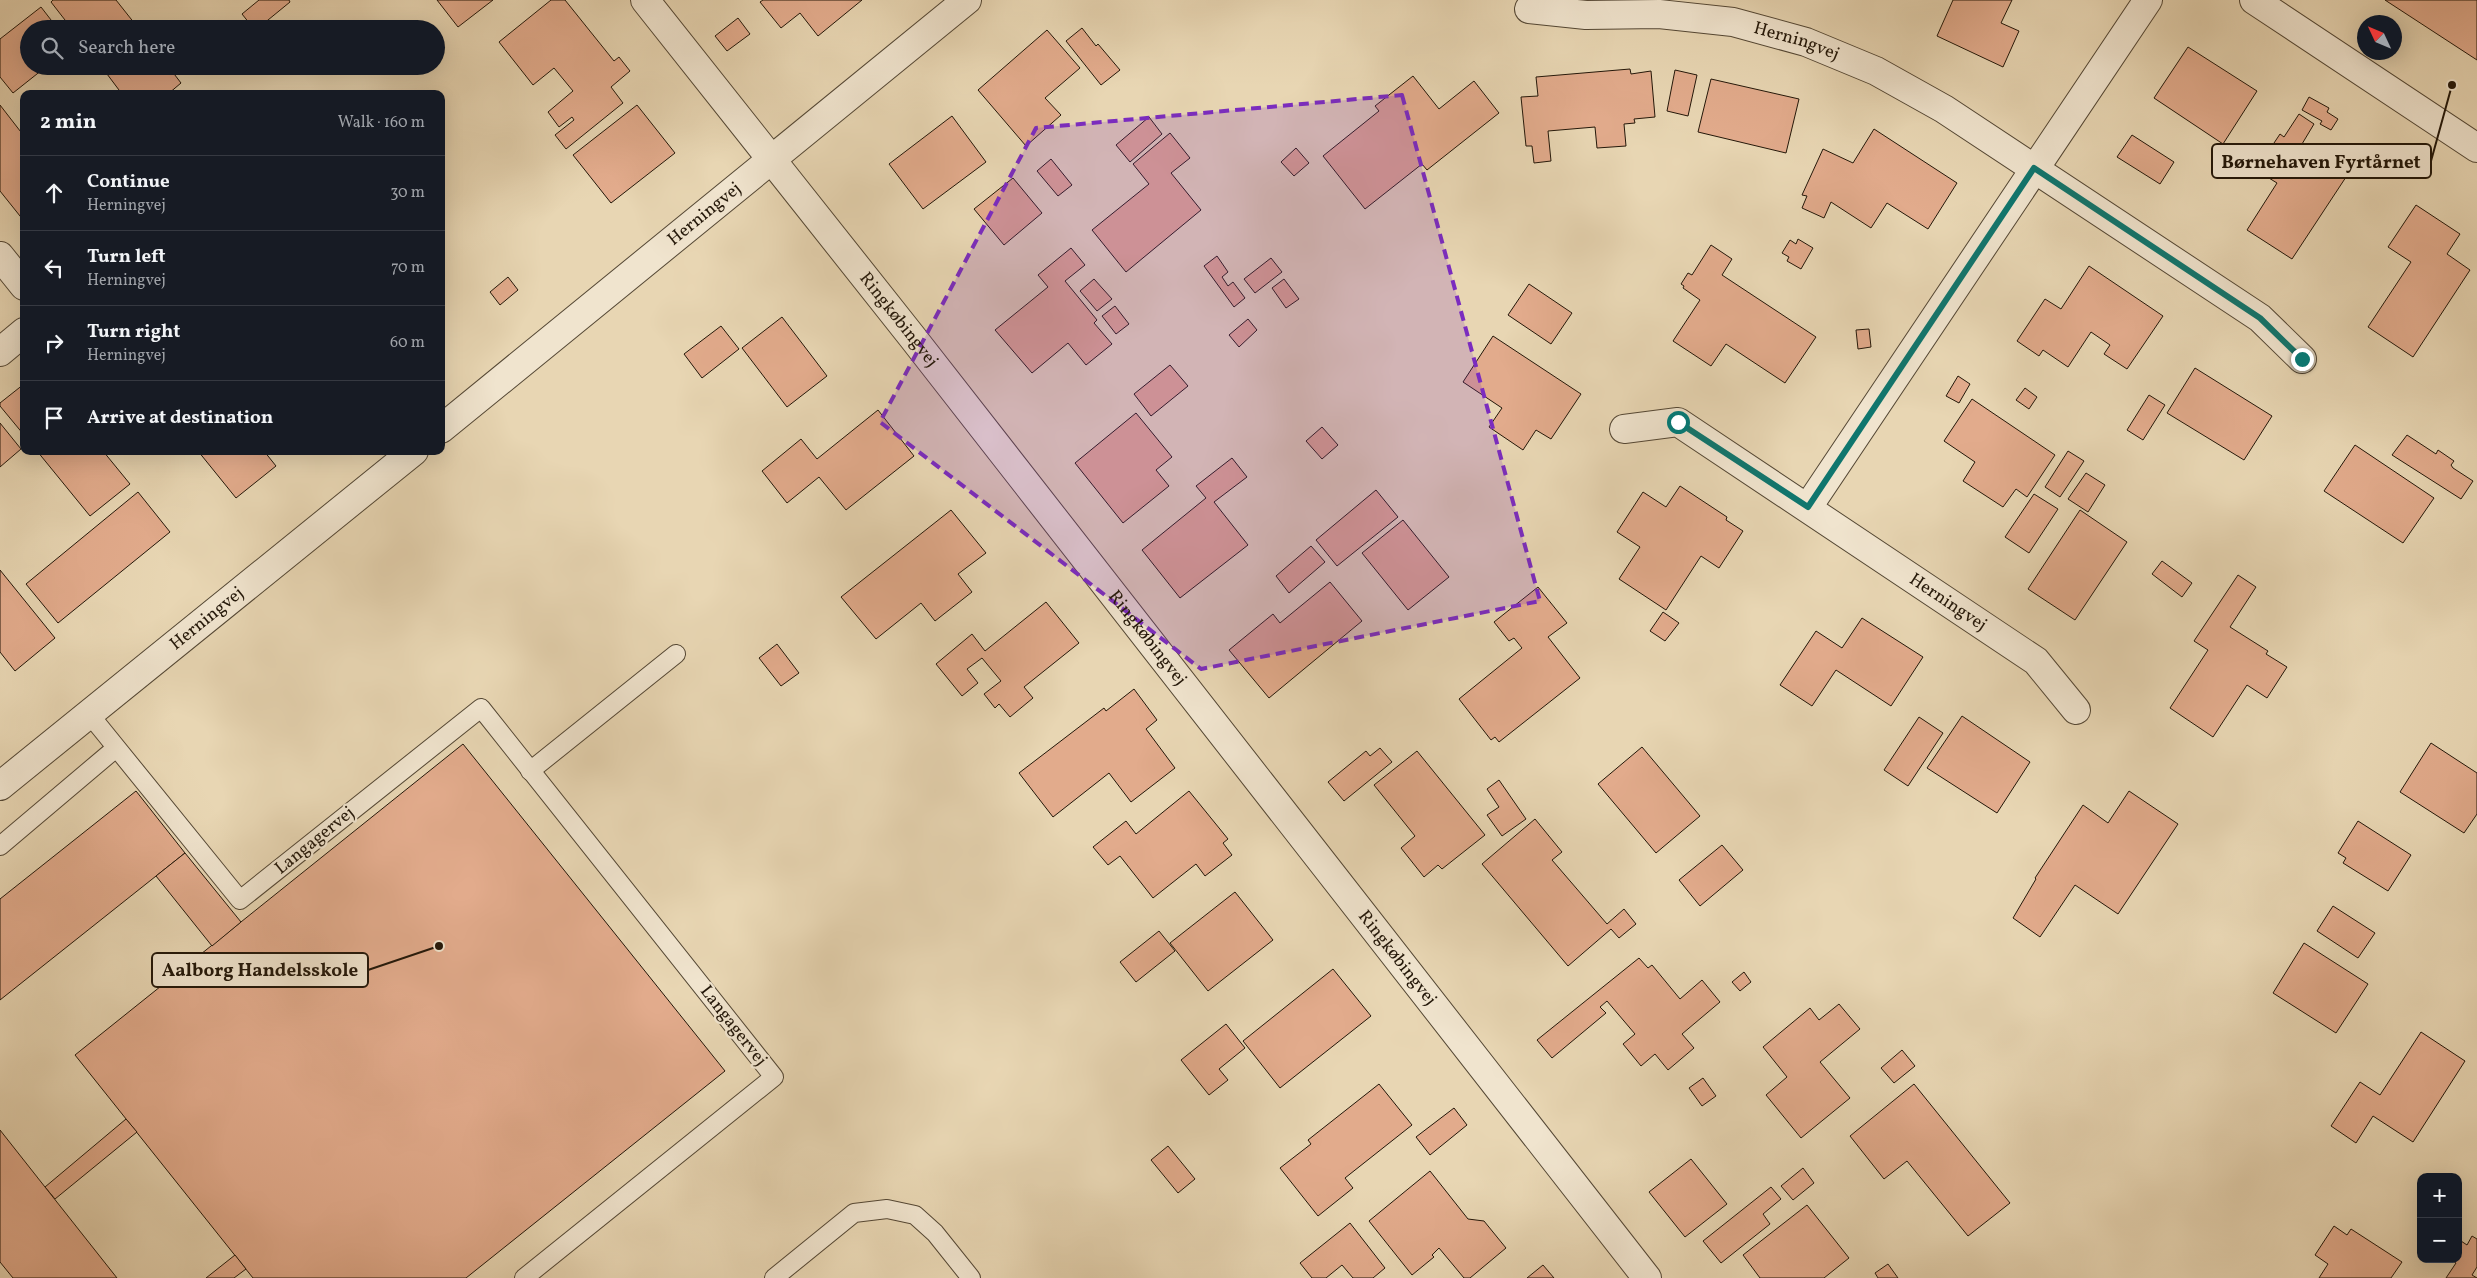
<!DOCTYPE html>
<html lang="en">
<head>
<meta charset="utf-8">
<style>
	body { margin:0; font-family:Vollkorn,serif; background:#242831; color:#f1f3f6 }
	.controls { position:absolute; right:15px; bottom:15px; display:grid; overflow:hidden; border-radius:10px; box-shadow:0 5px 20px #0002 }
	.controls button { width:45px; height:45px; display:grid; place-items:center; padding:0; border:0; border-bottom:1px solid #363941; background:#171b24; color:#f1f3f6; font:25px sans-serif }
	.compass { position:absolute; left:2357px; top:15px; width:45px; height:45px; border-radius:50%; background:#171b24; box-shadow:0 5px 20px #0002; rotate:314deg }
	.stop { position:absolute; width:15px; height:15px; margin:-11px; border:4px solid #0f766e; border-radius:50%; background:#fff }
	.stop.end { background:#0f766e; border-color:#fff; box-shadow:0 1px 5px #0008 }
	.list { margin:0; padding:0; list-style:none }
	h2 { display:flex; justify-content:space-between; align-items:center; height:65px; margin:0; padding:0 20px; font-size:21px }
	h2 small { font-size:16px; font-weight:400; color:#9ea1a6 }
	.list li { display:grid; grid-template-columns:32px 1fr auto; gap:15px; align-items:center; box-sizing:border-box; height:75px; padding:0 20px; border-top:1px solid #363941 }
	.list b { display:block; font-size:19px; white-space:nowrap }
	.list p { margin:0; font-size:16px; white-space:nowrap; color:#9ea1a6 }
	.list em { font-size:16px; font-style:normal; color:#9ea1a6 }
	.icon { flex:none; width:28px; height:28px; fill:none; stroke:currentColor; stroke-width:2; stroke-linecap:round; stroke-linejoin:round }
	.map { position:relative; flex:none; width:2477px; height:1278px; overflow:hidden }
	.search { position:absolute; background:#171b24; box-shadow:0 5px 20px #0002; left:20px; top:20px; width:425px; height:55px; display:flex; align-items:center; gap:12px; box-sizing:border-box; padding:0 18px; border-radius:28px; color:#9ea1a6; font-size:19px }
	.panel { position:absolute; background:#171b24; box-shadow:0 5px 20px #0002; left:20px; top:90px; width:425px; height:365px; border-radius:10px }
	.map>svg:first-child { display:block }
	.building { fill:#e2ab8c; stroke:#231709 }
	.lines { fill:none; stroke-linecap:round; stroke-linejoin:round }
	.lane-casing { stroke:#544734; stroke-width:20 }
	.street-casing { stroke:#544734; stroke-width:30 }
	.lane { stroke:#f0e4ce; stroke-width:18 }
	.street { stroke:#f0e4ce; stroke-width:28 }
	.route { stroke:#0f766e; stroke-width:6 }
	.marked { fill:#7b2cbf; fill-opacity:0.2; stroke:#7b2cbf; stroke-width:4; stroke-dasharray:10 6; stroke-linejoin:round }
	.labels { text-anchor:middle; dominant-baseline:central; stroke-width:4.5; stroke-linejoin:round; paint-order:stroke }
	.street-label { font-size:18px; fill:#231709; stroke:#f0e4ce }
	.leader { fill:none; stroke:#231709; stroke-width:2 }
	.callout-dot { fill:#231709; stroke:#f0e4ce; stroke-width:2 }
	.callout { fill:#f0e4ce; stroke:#231709; stroke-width:2 }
	.callout-label { font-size:19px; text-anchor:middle; font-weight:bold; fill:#231709 }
</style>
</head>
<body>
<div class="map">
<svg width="2477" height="1278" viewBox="0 0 2477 1278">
	<rect width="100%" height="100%" fill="#e8d6b3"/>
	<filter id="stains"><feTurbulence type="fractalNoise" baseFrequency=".004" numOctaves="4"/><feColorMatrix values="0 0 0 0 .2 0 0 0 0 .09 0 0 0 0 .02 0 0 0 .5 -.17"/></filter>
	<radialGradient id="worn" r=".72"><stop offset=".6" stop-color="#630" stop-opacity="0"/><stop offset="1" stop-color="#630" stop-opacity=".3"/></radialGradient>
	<g class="building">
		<polygon points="53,0 116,0 139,29 72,29 51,2"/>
		<polygon points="259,0 289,0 290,2 257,29 254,29 242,14"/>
		<polygon points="437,0 493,0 458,27"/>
		<polygon points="551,0 565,0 614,61 619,57 630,71 611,87 623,103 566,149 555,135 574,120 572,117 559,127 548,112 573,91 554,68 533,85 499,42"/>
		<polygon points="763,0 862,0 818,36 800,13 781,28 760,2"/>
		<polygon points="1953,0 2012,0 2001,23 2019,31 2003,67 1937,36"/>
		<polygon points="2385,0 2477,0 2477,60 2388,2"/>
		<polygon points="41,7 58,29 29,29 29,66 47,66 13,93 0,77 0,39"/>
		<polygon points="738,18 750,34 727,51 715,36"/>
		<polygon points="1082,28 1096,46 1098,44 1120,70 1101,85 1066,41"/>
		<polygon points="1047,30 1080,68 1045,98 1061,115 1026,146 978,90"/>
		<polygon points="2188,47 2257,91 2223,144 2154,98"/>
		<polygon points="101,66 168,66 181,83 168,94 122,94"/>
		<polygon points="1630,69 1631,74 1651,71 1655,117 1634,119 1635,123 1624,124 1626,146 1597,148 1595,127 1548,131 1551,161 1534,163 1532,146 1526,146 1521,97 1538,96 1536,77"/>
		<polygon points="1675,70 1697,75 1688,116 1667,111"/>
		<polygon points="1413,76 1439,109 1474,81 1499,113 1427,170 1422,164 1365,209 1323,156 1379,111 1375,106"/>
		<polygon points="1711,79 1799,99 1786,153 1698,132"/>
		<polygon points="2309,97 2329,108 2327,112 2338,119 2331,130 2320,124 2322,121 2302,110"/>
		<polygon points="0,105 24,136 24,221 0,191"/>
		<polygon points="637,105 675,153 611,203 573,155"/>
		<polygon points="2299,114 2314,124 2302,144 2348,174 2292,259 2247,230 2277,183 2256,170 2280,134 2284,137"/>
		<polygon points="952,116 986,162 923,209 889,164"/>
		<polygon points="1149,117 1162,134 1130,162 1116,145"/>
		<polygon points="1874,129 1957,183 1928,229 1887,203 1871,228 1831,202 1824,218 1802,208 1807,196 1802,195 1823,149 1853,163"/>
		<polygon points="1170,133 1190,158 1171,173 1201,210 1126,272 1092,230 1149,184 1133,164"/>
		<polygon points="2132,135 2174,162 2160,184 2117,157"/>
		<polygon points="1296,148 1309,163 1294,176 1281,162"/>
		<polygon points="1051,159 1072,185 1058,196 1037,171"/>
		<polygon points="1013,178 1042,213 1004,245 974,209"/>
		<polygon points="2416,205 2460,234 2447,254 2470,270 2413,357 2368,327 2411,262 2388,247"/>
		<polygon points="1798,239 1813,248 1801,269 1787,261 1789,257 1782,253 1790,240 1796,244"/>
		<polygon points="1711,245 1732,259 1722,275 1816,337 1785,383 1726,344 1711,366 1673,341 1700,300 1683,288 1684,286 1681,284 1688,273 1692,275"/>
		<polygon points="1071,248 1085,265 1065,281 1097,320 1094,323 1112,344 1086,365 1068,343 1032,373 995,330 1048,287 1038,275"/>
		<polygon points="1217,256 1228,272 1222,277 1228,286 1233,282 1245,298 1234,307 1204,266"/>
		<polygon points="1271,258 1282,272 1255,293 1244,279"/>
		<polygon points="2089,266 2163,316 2127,369 2104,354 2110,345 2091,332 2068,367 2043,350 2039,356 2017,341 2045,299 2061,309"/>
		<polygon points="508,277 518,290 500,305 490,292"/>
		<polygon points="1094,279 1112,299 1097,311 1080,291"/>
		<polygon points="1284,279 1299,299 1286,308 1272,288"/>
		<polygon points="1529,284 1572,313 1551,344 1508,315"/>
		<polygon points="1115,306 1129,324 1116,334 1102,316"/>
		<polygon points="782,317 827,376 787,407 742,348"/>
		<polygon points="1248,319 1257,330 1239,347 1229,335"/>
		<polygon points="721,326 739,349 702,378 684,354"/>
		<polygon points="1869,329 1871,347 1858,349 1856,330"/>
		<polygon points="1493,336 1581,394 1551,439 1536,430 1523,450 1489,427 1502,408 1463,382"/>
		<polygon points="1170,365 1188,386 1151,416 1134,394"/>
		<polygon points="2195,368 2272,416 2244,460 2167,413"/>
		<polygon points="1958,376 1970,384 1959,403 1946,396"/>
		<polygon points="24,384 24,435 0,406 0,403"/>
		<polygon points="2025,388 2037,397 2029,409 2016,400"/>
		<polygon points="2149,395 2165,405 2143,440 2127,430"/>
		<polygon points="1972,399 2055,455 2027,497 2016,489 2003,507 1963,481 1975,462 1944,441"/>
		<polygon points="878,410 914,456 846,510 819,477 787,503 762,471 801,439 817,459"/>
		<polygon points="1136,413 1172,457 1156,470 1169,486 1123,523 1075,463"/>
		<polygon points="0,423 21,449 0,467"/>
		<polygon points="1322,427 1338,445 1322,459 1306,441"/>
		<polygon points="2407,435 2436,454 2438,450 2454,461 2451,465 2453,468 2473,481 2461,499 2392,455"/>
		<polygon points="2355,445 2434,498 2403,543 2324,491"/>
		<polygon points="37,451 103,451 130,484 90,516"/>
		<polygon points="198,451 264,451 276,466 236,498"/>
		<polygon points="2068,451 2084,461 2060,497 2045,487"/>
		<polygon points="1232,458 1247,477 1214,502 1248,545 1180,598 1142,550 1206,498 1196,486"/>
		<polygon points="2086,473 2105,485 2088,512 2068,499"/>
		<polygon points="1680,486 1727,517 1726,520 1743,531 1719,568 1701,556 1666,610 1619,579 1640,547 1617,532 1643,492 1666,507"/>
		<polygon points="1376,490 1398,517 1337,566 1316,540"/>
		<polygon points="138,492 170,532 58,623 26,584"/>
		<polygon points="2034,494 2058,509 2029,553 2005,537"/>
		<polygon points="951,510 986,553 958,574 972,592 935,621 921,603 876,639 841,597"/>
		<polygon points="2080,510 2127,542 2075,620 2028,589"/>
		<polygon points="1403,520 1449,577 1408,610 1362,553"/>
		<polygon points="1311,546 1325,562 1289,593 1276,576"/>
		<polygon points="2162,561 2192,583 2182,597 2152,574"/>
		<polygon points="0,570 55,638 15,671 0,652"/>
		<polygon points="2238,575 2256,587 2230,627 2268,651 2266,654 2287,667 2267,698 2247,685 2213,737 2170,708 2208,650 2194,641"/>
		<polygon points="1330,582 1362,621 1269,698 1229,650 1273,614 1280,623"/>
		<polygon points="1538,587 1567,623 1548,637 1580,678 1499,742 1495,737 1491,740 1459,699 1522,648 1514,638 1509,641 1494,622"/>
		<polygon points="1046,602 1079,643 1024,687 1033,698 1010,717 999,704 995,708 984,694 1001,681 982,658 967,669 978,683 962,696 936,664 972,634 985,651"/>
		<polygon points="1663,612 1679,623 1665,641 1650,631"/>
		<polygon points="1862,618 1923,657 1891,706 1836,670 1812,706 1780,685 1816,631 1842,648"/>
		<polygon points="777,644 799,673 781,686 759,658"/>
		<polygon points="1134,689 1157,720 1146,729 1175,768 1131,802 1109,773 1053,817 1019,773 1104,708 1106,711"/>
		<polygon points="1962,716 2030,762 1997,813 1927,768"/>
		<polygon points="1919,717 1943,733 1908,786 1884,770"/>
		<polygon points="2431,743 2477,773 2477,814 2464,833 2400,792"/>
		<polygon points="463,744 725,1071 466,1278 253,1278 75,1055"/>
		<polygon points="1642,747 1700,816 1656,853 1598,784"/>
		<polygon points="1380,748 1392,762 1344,801 1328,782 1366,751 1370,756"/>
		<polygon points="1417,751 1485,835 1442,869 1438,865 1424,877 1401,848 1415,836 1374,785"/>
		<polygon points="1499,780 1526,819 1502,836 1487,815 1499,807 1487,789"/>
		<polygon points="136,791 185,853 0,1000 0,899"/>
		<polygon points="1189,791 1228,839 1223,843 1232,855 1205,876 1196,864 1153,898 1120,856 1108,865 1093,847 1126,821 1136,834"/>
		<polygon points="2129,791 2178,824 2118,914 2075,885 2040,937 2013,918 2036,879 2035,878 2083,805 2108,823"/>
		<polygon points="1535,819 1562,852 1552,860 1607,924 1624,909 1636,924 1619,938 1611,929 1568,966 1482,864"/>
		<polygon points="2358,821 2411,855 2388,891 2343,863 2346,858 2338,853"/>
		<polygon points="1722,845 1743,870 1700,906 1679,880"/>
		<polygon points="185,853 241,922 212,946 156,876"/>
		<polygon points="1235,892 1273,940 1208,991 1170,943"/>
		<polygon points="2333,906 2375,933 2358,958 2317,931"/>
		<polygon points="1159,931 1175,951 1136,982 1120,962"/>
		<polygon points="2304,943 2368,984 2336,1033 2273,993"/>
		<polygon points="1639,958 1648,968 1652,965 1680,999 1702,980 1720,1002 1682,1034 1694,1048 1668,1070 1655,1054 1641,1066 1623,1044 1635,1034 1607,1001 1600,1007 1606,1013 1552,1058 1537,1040"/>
		<polygon points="1333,969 1371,1016 1280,1088 1243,1041"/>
		<polygon points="1744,972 1751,982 1740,991 1732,982"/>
		<polygon points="1839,1004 1860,1029 1820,1062 1850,1098 1801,1138 1766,1095 1787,1077 1763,1047 1810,1008 1819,1020"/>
		<polygon points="1226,1024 1245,1048 1219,1069 1228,1080 1209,1095 1181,1060"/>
		<polygon points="2421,1032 2465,1061 2413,1142 2373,1116 2356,1143 2331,1126 2360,1082 2380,1095"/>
		<polygon points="1902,1050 1915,1066 1894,1083 1881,1068"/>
		<polygon points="1703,1078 1716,1096 1702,1106 1689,1088"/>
		<polygon points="1379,1084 1412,1125 1345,1178 1353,1188 1318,1216 1280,1168 1311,1144 1308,1140"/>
		<polygon points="1914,1084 2010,1203 1968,1236 1907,1161 1884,1179 1850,1136"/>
		<polygon points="1454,1108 1467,1125 1430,1155 1416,1137"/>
		<polygon points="126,1119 137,1132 55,1199 45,1187"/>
		<polygon points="0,1130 45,1187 117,1278 13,1278 0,1262"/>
		<polygon points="1168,1146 1195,1179 1178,1193 1151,1160"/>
		<polygon points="1691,1159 1727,1204 1685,1237 1649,1192"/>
		<polygon points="1803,1168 1814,1183 1793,1200 1781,1186"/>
		<polygon points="1430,1171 1468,1219 1484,1221 1506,1248 1470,1278 1464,1278 1439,1248 1432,1255 1434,1257 1412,1275 1369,1221"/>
		<polygon points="1771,1187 1781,1199 1763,1214 1770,1224 1721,1263 1703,1241"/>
		<polygon points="1807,1205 1849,1258 1824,1278 1760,1278 1743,1255"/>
		<polygon points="1350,1223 1385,1268 1373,1278 1353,1278 1342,1265 1326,1278 1312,1278 1300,1263"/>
		<polygon points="2334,1226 2347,1235 2351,1229 2402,1262 2391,1278 2319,1278 2328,1264 2315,1255"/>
		<polygon points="2472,1236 2477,1239 2477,1267 2472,1275 2477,1278 2446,1278 2456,1263 2450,1259 2458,1259 2458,1239 2467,1245"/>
		<polygon points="235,1255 246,1269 234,1278 206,1278"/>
		<polygon points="1888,1264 1898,1278 1878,1278 1875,1273"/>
		<polygon points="1543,1265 1554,1278 1527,1278"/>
	</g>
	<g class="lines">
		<defs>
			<g id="lane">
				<polyline points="90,715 240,900 481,708 774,1077 524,1278"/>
				<polyline points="530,771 676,654"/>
				<polyline points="0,846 116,748"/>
				<polyline points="774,1278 854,1213 887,1209 915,1215 935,1233 971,1278"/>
			</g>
			<g id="street">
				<path id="s1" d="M645,0L913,338L1647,1278"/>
				<polyline points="2254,0 2477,148"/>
				<path id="s2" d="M1529,9L1586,15L1659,14L1733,22L1806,42L1876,71L1944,109L2260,318L2302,359"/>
				<polyline points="0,256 24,286"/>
				<polyline points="0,352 24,332"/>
				<path id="s3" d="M441,429L967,0"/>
				<path id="s4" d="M1624,429L1678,422L2036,661L2076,710"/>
				<polyline points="1808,507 2148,0"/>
				<path id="s5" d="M0,786L414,451"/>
			</g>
		</defs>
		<use href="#lane" class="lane-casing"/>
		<use href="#street" class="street-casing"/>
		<use href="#lane" class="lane"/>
		<use href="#street" class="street"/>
	</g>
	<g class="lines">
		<polyline class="route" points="1678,422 1808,507 2034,168 2260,318 2302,359"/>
	</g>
	<path class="marked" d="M1402,95L1540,601L1201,669L880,422L1036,128Z"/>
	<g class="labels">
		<g class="street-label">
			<text stroke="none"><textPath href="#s2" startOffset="271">Herningvej</textPath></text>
			<text stroke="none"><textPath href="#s3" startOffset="340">Herningvej</textPath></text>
			<text stroke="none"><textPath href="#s1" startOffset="408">Ringkøbingvej</textPath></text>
			<text stroke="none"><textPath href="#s4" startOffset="379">Herningvej</textPath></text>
			<text stroke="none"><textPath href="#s5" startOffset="266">Herningvej</textPath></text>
			<text stroke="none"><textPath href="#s1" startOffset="812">Ringkøbingvej</textPath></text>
			<text transform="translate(315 841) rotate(-39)">Langagervej</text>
			<text stroke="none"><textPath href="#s1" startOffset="1218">Ringkøbingvej</textPath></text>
			<text transform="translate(733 1026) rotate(52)">Langagervej</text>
		</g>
	</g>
	<path class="leader" d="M2452 85L2431 161M439 946L368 970"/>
	<g class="callout-dot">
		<circle cx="2452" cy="85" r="5"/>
		<circle cx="439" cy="946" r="5"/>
	</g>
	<g class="callout">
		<rect x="2212" y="144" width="219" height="34" rx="5"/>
		<rect x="152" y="953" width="216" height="34" rx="5"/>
	</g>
	<g class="callout-label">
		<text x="2321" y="168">Børnehaven Fyrtårnet</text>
		<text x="260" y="976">Aalborg Handelsskole</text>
	</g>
	<rect width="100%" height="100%" filter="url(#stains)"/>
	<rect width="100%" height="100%" fill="url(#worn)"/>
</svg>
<div class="controls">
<button>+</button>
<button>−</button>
</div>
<svg class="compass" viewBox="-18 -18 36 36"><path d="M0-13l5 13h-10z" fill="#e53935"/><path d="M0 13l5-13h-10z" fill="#9ea1a6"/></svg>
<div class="stop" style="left:1678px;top:422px"></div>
<div class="stop end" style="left:2302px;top:359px"></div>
<div class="search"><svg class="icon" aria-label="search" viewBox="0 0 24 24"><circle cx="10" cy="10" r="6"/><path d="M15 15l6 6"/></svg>Search here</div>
<section class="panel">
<h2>2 min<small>Walk · 160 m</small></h2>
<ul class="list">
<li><svg class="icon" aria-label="ahead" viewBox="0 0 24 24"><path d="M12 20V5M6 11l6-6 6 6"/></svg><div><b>Continue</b><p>Herningvej</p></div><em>30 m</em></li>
<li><svg class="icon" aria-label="left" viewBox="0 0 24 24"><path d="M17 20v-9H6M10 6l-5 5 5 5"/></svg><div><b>Turn left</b><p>Herningvej</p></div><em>70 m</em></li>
<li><svg class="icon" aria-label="right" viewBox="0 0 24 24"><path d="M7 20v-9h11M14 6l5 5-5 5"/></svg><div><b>Turn right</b><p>Herningvej</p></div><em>60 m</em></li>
<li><svg class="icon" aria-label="arrive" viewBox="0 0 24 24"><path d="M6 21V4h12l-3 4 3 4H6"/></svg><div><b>Arrive at destination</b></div></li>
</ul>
</section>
</div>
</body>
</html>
